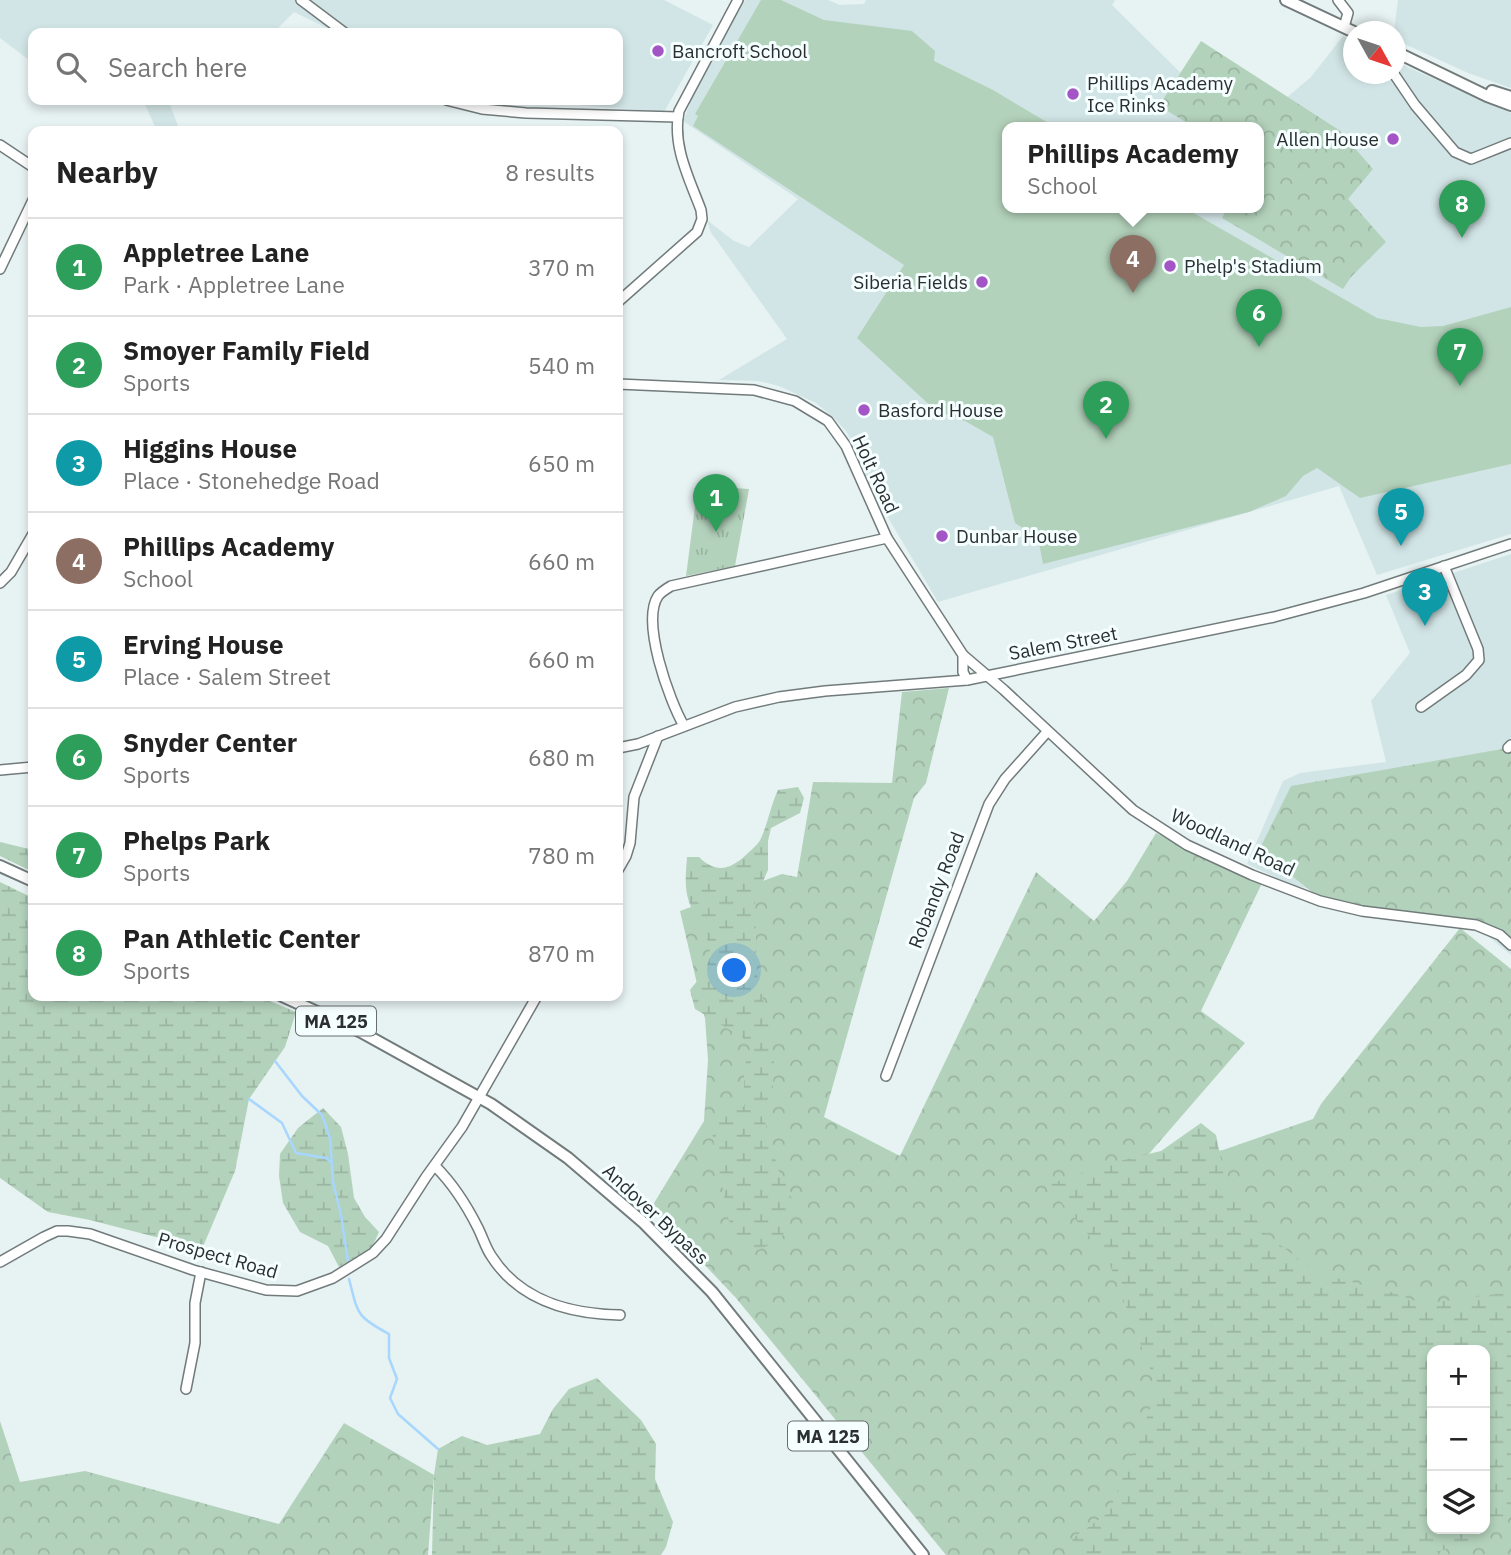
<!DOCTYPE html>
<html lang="en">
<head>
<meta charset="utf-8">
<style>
	body { margin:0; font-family:"IBM Plex Sans",sans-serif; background:#f2f2f2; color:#222 }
	.controls { position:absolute; right:21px; bottom:21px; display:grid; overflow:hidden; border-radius:14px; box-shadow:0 4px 10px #0003 }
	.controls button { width:63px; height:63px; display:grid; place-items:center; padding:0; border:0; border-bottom:2px solid #e0e0e0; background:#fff; color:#222; font:35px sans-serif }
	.compass { position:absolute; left:1343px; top:21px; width:63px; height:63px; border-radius:50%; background:#fff; box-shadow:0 4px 10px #0003; rotate:130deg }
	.you { position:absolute; left:735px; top:971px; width:24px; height:24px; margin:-18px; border:5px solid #fff; border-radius:50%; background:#1a73e8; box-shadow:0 0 0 10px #1a73e833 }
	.badge { display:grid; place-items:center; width:46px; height:46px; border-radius:50%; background:#a355c6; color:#fff; font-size:23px; font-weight:700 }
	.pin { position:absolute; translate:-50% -58px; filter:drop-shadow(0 2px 4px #0008) }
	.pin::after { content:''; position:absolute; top:37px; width:24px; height:21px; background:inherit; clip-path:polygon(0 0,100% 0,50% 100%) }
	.popup { position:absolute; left:1002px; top:122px; width:262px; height:91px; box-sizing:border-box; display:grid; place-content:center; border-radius:14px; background:#fff; filter:drop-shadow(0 2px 5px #0005); font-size:23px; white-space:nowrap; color:#767676 }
	.popup b { font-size:26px; color:#222 }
	.popup::after { content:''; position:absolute; left:50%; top:100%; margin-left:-14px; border:14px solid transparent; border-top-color:#fff }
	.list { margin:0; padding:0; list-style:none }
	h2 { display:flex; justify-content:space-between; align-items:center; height:91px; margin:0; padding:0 28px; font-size:30px }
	h2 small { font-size:23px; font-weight:400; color:#767676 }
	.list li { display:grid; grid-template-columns:46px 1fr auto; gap:21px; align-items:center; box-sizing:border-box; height:98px; padding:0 28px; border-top:2px solid #e0e0e0 }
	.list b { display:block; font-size:26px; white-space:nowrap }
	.list p { margin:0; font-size:23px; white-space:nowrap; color:#767676 }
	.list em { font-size:23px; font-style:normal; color:#767676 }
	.icon { flex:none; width:38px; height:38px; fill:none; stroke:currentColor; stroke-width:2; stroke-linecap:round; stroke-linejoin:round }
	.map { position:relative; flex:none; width:1511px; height:1555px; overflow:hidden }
	.search { position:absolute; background:#fff; box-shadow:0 4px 10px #0003; left:28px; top:28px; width:595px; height:77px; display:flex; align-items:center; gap:18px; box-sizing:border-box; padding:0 24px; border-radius:14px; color:#767676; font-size:26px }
	.panel { position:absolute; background:#fff; box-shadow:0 4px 10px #0003; left:28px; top:126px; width:595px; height:875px; border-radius:14px }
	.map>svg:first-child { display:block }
	.built { fill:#d2e5e6 }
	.forest { fill:url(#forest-crowns); fill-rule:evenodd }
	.wetland { fill:url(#wetland-marsh); fill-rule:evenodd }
	.park { fill:url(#park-tufts) }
	.garden { fill:#b3d2bb }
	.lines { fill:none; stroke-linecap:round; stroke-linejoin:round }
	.stream { stroke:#a7d6ff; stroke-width:2.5 }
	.minor-casing { stroke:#727b7b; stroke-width:12 }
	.major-casing { stroke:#727b7b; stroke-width:14 }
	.minor { stroke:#fff; stroke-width:9 }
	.major { stroke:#fff; stroke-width:10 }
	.poi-dot { fill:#a355c6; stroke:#f6ffff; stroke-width:2.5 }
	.labels { text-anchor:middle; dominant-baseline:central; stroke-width:6; stroke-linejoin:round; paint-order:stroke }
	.shield { fill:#f6ffff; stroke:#686d6d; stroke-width:2 }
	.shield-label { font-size:18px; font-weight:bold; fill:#2b2f2f }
	.poi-label { font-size:19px; fill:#2b2f2f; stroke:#f6ffff; text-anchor:start }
	.street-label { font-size:19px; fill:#2b2f2f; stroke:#f6ffff }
</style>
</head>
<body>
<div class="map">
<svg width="1511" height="1555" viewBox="0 0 1511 1555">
	<defs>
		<pattern id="forest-crowns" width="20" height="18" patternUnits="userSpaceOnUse" patternTransform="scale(1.75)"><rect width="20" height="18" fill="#b3d2bb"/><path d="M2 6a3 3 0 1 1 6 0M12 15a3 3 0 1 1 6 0" fill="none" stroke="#9ab5a1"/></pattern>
		<pattern id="wetland-marsh" width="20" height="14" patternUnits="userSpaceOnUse" patternTransform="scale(1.75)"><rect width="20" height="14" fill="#b3d2bb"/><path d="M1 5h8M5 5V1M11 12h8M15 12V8" fill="none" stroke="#9ab5a1"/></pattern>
		<pattern id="park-tufts" width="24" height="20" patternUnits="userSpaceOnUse" patternTransform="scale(1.75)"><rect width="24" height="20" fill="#b3d2bb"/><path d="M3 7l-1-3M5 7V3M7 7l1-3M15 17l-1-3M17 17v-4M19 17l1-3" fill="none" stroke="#9ab5a1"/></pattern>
	</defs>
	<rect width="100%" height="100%" fill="#e7f2f2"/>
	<g class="built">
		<polygon points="0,0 664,0 713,25 664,112 518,100 618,100 618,33 337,33 294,12 273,33 33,33 33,63 0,38"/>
		<polygon points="745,0 828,0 840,5 864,4 866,0 1115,0 1112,5 1202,94 1246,127 1007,127 1007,207 1259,207 1259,127 1252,127 1311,77 1343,36 1353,41 1354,74 1396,74 1396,62 1511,113 1511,534 1377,575 1339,486 938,602 883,509 866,476 857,449 846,431 832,416 816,403 779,386 759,381 719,380 787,339 710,231 707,220 734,241 749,247 798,199 683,121 700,79"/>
		<polygon points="1398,0 1511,0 1511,88 1468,73 1396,40 1394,31"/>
		<polygon points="143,100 168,100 180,131 157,131"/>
		<polygon points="1511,554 1511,955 1467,919 1292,885 1247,864 1283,781 1300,773 1386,762 1371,701 1410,653 1386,595"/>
	</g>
	<g class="forest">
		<polygon points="1201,41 1339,130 1373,169 1348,199 1386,242 1351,277 1343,289 1222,218 1228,207 1259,207 1259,127 1194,127 1159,106"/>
		<path d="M949,688L926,783L914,798L824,1117L900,1156L1036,872L1094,921L1127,881L1156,833L1262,883L1201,1011L1245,1043L1141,1163L1223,1150L1313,1119L1321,1104L1460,928L1511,969V1555H946L736,1298L651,1208L704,1121L708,1060L705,1018L680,911L782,874L797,877L813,782L892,783L902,692ZM1432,1350H1485V1529H1432Z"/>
		<polygon points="1508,748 1511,752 1511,945 1476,925 1362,911 1316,895 1259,850 1291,786"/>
		<polygon points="0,1421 20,1482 85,1471 279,1524 344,1423 434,1475 428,1555 0,1555"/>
	</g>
	<g class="wetland">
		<path d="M798,787L804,798L800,813L771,828L768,841V870L755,900L757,975L770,1027L774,1059L773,1089L762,1111L779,1172L787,1185L794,1205L781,1240L753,1252L737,1244L728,1217L712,1132L716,1112L744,1107V1067L751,1048L742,1037L695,1009L690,990C727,947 705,944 689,902C684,888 686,871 687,857H699C716,874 730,870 747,854C750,851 756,846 759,842C766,831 771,804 778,790Z"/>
		<polygon points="0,842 33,850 33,872 0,856"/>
		<polygon points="0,882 33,898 33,996 258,996 296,1012 285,1047 249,1099 235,1171 202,1249 90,1220 48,1212 0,1178"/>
		<polygon points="323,1108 341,1127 348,1154 354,1198 365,1217 379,1232 372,1247 339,1267 328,1246 300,1232 283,1203 279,1176 280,1154 298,1128"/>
		<path d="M1201,1123L1216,1135L1227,1189L1247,1207L1267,1235L1317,1273L1394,1293L1423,1304L1511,1292V1509L1493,1531L1429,1555H1076L1072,1539L1109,1512L1158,1389L1107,1257L1047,1185L1107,1164L1161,1151ZM1485,1350V1529H1432V1350Z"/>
		<polygon points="597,1378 641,1420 656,1444 655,1479 673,1522 666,1547 661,1555 432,1555 434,1475 438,1449 462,1436 487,1445 540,1434 553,1409 569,1389"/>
	</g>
	<polygon class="park" points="733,488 749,489 735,566 686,576 696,499"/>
	<polygon class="garden" points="761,0 781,0 824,20 912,31 935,51 934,61 993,90 1055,127 1007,127 1007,207 1183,207 1377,318 1421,327 1443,326 1511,307 1511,464 1360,498 1317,468 1303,476 1286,496 1249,512 1043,564 1038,538 1015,523 993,437 965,421 936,411 857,338 904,265 693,126 698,116 695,114"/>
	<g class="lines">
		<g class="stream">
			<polyline points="275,1061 302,1096 322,1115 330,1138 333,1182 341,1215 348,1261"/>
			<polyline points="249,1099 282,1123 296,1153 326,1158 331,1162"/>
			<path d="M349,1279C358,1313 355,1316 389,1334V1358L397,1379L390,1398L398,1414L438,1449"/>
		</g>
		<defs>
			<g id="minor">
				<polyline points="301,0 345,33"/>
				<polyline points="1338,0 1348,13 1344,27"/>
				<polyline points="1394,74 1415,105 1455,152 1471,159 1511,143"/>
				<polyline points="446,100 482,109 526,113 678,117"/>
				<polyline points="0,145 33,167"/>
				<polyline points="0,269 33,200"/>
				<path d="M618,302L697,232L702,219L701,210C689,178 672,146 679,111L738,0"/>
				<polyline points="618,384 754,390 795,401 828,421 846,446 887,538 963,655 963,672 967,680"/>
				<polyline points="0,583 11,572 33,534"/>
				<polyline points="963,655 1004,690 1133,810 1187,845 1252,875 1320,901 1362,911 1476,925 1500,935 1511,945"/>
				<polyline points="1421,707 1466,675 1479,660 1478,649 1444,566"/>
				<path d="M684,726C669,700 641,622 658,596C661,592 666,589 671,586L887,538"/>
				<polyline points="618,748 638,744 735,707 779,697 825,691 967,680 1274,617 1364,593 1511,544"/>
				<polyline points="1508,748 1511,745"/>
				<polyline points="0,770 33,767"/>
				<polyline points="618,870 626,856 630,843 634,797 658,736"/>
				<polyline points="886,1076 989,804 1005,779 1047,732"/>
				<path d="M435,1166C454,1185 466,1204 478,1228C483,1238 486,1249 492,1257C521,1302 571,1314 620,1315"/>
				<polyline points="0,1262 44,1237 57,1231 68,1231 90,1234 193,1270 266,1290 297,1291 333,1278 373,1253 386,1239 426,1177 462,1127 537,996"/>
				<polyline points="186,1389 195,1343 195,1303 201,1272"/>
			</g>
			<g id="major">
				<polyline points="1286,0 1354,32"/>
				<polyline points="1396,52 1487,96 1511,105"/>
				<polyline points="1492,91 1511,97"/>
				<polyline points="0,866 33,881"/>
				<polyline points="282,996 361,1032 491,1104 568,1158 644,1223 712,1292 923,1555"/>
			</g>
		</defs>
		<use href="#minor" class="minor-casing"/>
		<use href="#major" class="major-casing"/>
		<use href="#minor" class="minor"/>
		<use href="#major" class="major"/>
	</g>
	<g class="poi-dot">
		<circle cx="658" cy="51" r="7"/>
		<circle cx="1073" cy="94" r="7"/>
		<circle cx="1393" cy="139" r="7"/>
		<circle cx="1170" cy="266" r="7"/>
		<circle cx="982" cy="282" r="7"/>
		<circle cx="864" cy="410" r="7"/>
		<circle cx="942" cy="536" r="7"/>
	</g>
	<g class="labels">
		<g class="shield">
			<rect x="296" y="1006.5" width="80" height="29" rx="5"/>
			<rect x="788" y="1421.5" width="80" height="29" rx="5"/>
		</g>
		<g class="shield-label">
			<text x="336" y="1021">MA 125</text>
			<text x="828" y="1436">MA 125</text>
		</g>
		<g class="poi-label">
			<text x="672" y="51">Bancroft School</text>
			<text x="1087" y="83">Phillips Academy<tspan x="1087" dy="22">Ice Rinks</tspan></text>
			<text x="1379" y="139" text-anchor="end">Allen House</text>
			<text x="1184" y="266">Phelp's Stadium</text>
			<text x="968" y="282" text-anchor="end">Siberia Fields</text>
			<text x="878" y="410">Basford House</text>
			<text x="956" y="536">Dunbar House</text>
		</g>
		<g class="street-label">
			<text transform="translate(876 474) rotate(65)">Holt Road</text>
			<text transform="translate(1063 643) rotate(-11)">Salem Street</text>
			<text transform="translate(1233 842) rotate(25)">Woodland Road</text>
			<text transform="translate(936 890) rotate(-69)">Robandy Road</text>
			<text transform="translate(656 1214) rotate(43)">Andover Bypass</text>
			<text transform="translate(218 1255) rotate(16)">Prospect Road</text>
		</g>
	</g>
</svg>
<div class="controls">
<button>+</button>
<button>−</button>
<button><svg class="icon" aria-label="layers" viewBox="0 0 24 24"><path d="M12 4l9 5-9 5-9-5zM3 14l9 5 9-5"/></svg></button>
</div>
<svg class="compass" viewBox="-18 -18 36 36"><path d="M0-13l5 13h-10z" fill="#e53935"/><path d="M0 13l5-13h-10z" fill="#767676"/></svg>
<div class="you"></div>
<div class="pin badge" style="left:716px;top:532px;background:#2e9e5b">1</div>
<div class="pin badge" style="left:1106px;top:439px;background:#2e9e5b">2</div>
<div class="pin badge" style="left:1425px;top:626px;background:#0f9aa8">3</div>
<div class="pin badge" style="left:1133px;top:293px;background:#8d6e63">4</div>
<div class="popup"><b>Phillips Academy</b>School</div>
<div class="pin badge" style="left:1401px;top:546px;background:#0f9aa8">5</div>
<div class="pin badge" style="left:1259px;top:347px;background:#2e9e5b">6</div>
<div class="pin badge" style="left:1460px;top:386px;background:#2e9e5b">7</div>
<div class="pin badge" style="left:1462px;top:238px;background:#2e9e5b">8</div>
<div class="search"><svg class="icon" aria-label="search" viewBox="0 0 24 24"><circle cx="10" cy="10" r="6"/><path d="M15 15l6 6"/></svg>Search here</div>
<section class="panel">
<h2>Nearby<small>8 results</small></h2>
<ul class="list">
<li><span class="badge" style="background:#2e9e5b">1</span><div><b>Appletree Lane</b><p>Park · Appletree Lane</p></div><em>370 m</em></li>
<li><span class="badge" style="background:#2e9e5b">2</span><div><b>Smoyer Family Field</b><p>Sports</p></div><em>540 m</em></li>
<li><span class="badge" style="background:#0f9aa8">3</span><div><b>Higgins House</b><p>Place · Stonehedge Road</p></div><em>650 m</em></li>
<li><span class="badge" style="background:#8d6e63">4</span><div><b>Phillips Academy</b><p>School</p></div><em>660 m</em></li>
<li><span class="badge" style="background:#0f9aa8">5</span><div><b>Erving House</b><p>Place · Salem Street</p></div><em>660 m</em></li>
<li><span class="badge" style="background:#2e9e5b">6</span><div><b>Snyder Center</b><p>Sports</p></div><em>680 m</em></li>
<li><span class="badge" style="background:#2e9e5b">7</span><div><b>Phelps Park</b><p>Sports</p></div><em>780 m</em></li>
<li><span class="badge" style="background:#2e9e5b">8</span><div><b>Pan Athletic Center</b><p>Sports</p></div><em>870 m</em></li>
</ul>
</section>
</div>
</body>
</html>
